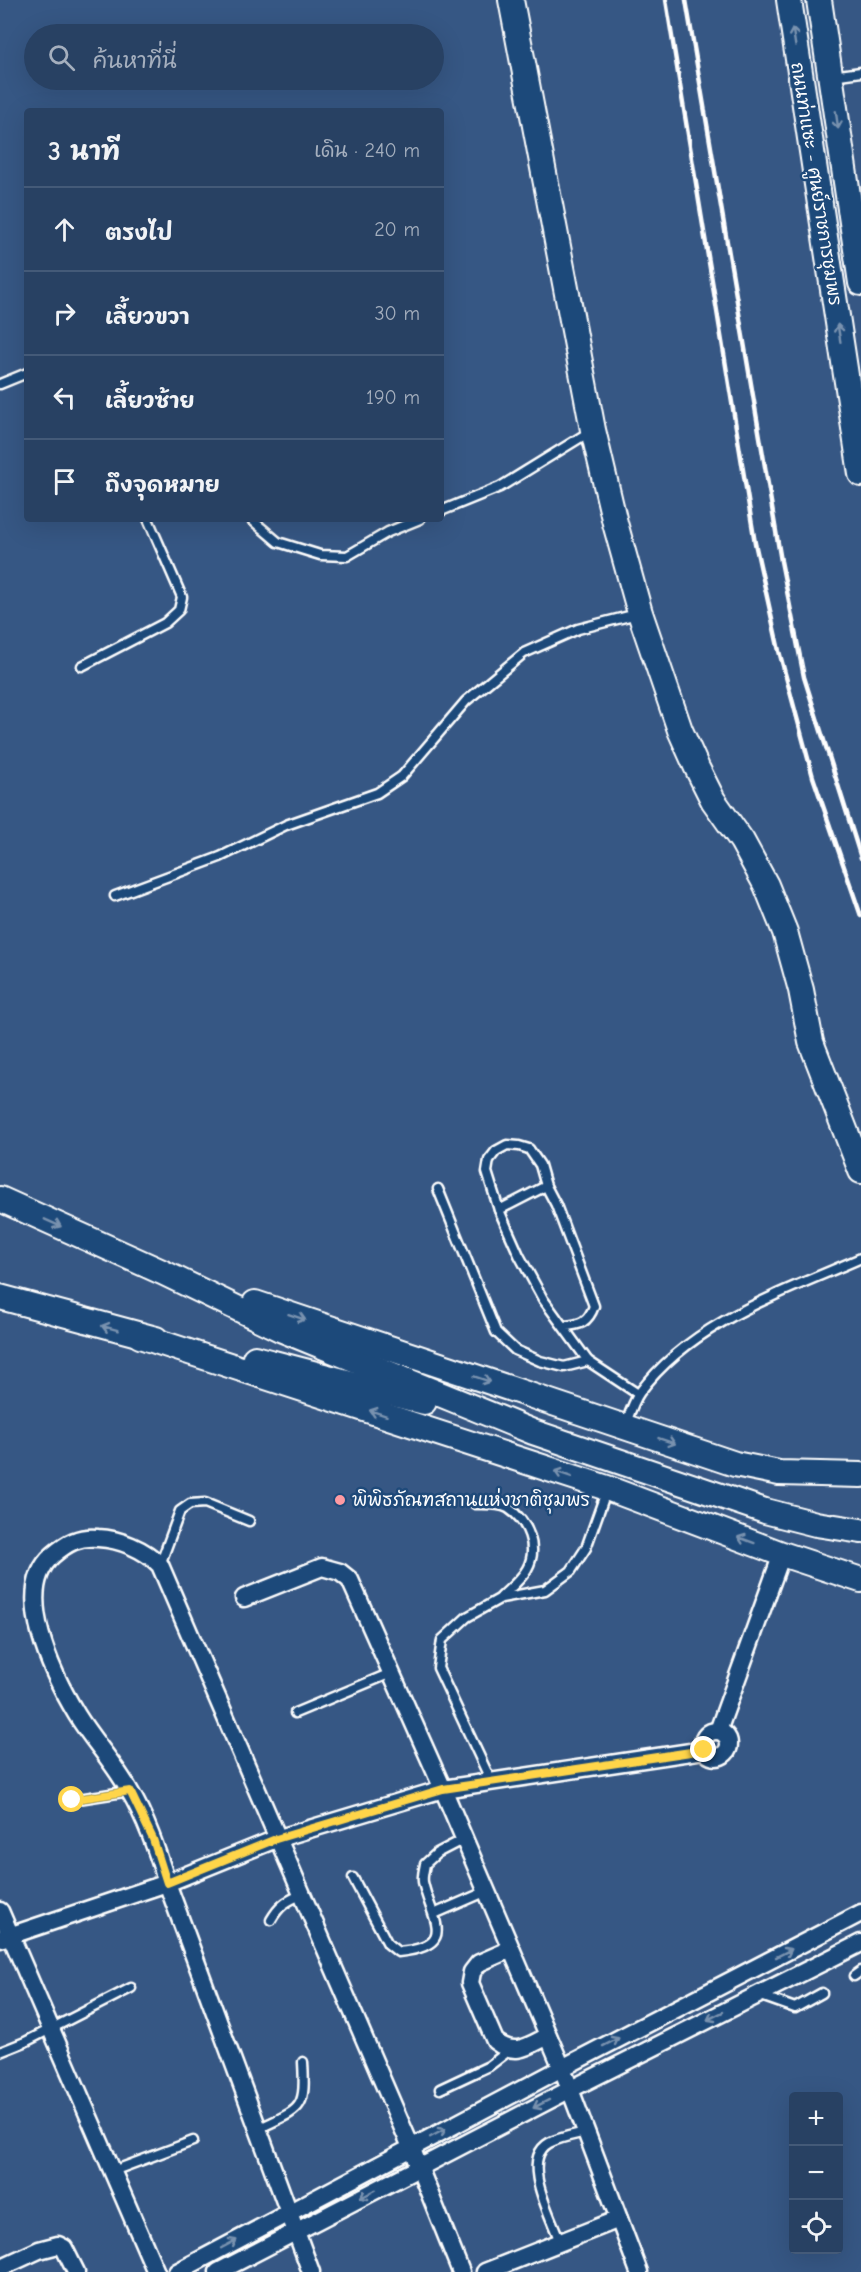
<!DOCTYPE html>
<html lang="th">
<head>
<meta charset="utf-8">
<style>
	body { margin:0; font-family:"Comic Neue","Playpen Sans Thai",sans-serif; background:#304869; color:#f1f3f6 }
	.controls { position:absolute; right:18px; bottom:18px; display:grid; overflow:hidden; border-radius:6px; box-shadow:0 6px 24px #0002 }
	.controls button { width:54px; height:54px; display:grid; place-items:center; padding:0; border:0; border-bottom:2px solid #445a78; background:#284163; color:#f1f3f6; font:30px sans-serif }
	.stop { position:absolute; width:18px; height:18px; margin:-14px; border:4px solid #ffd54a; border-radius:50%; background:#fff }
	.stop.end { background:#ffd54a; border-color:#fff; box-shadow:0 2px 6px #0008 }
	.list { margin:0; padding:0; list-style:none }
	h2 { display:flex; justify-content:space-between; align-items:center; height:78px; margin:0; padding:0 24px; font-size:26px }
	h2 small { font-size:20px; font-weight:400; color:#a5afbe }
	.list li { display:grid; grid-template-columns:39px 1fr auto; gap:18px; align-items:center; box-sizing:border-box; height:84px; padding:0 24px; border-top:2px solid #445a78 }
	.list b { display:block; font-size:22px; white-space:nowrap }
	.list em { font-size:20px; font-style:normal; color:#a5afbe }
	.icon { flex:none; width:33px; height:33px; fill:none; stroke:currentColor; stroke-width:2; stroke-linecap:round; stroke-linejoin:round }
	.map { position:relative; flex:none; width:861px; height:2272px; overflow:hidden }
	.search { position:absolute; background:#284163; box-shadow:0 6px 24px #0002; left:24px; top:24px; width:420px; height:66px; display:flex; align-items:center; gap:15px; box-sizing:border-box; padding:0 21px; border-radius:33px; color:#a5afbe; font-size:22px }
	.panel { position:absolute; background:#284163; box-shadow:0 6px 24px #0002; left:24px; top:108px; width:420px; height:414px; border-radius:6px }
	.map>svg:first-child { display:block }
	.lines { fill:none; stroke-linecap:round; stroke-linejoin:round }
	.lane-casing { stroke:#fff; stroke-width:13 }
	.street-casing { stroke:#fff; stroke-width:21 }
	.secondary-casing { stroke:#fff; stroke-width:28 }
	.lane { stroke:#1f4a7a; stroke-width:8 }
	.street { stroke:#1f4a7a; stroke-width:16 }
	.secondary { stroke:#1f4a7a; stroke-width:24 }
	.rail { stroke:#fff; stroke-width:4.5 }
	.oneway { stroke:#7992af }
	.route { stroke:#ffd54a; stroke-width:8 }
	.poi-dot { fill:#ff9aa2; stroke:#1f4a7a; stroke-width:2 }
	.labels { text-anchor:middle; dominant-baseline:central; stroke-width:5; stroke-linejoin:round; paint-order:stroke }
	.street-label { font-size:18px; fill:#fff; stroke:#1f4a7a }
	.poi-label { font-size:18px; fill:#fff; stroke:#1f4a7a; text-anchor:start }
</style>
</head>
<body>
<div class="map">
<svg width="861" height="2272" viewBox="0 0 861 2272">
	<rect width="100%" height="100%" fill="#365784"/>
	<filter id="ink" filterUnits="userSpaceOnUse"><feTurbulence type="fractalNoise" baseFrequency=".0167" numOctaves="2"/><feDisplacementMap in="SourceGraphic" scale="12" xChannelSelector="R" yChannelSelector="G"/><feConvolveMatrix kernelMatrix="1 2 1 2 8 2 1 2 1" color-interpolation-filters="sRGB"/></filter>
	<g filter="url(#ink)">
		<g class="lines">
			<defs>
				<g id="lane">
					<polyline points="832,76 861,72"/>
					<polyline points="0,384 27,373"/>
					<polyline points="441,511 500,487 591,431"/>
					<polyline points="251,519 278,542 320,555 347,556 388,532 420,519"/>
					<polyline points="82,666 165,623 179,610 182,597 148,519"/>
					<polyline points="115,896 220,857 286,825 377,793 402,776 466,701 524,653 578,629 637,614"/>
					<polyline points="438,1189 496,1332 515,1350 540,1361 564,1367 588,1361"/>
					<polyline points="499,1210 546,1186"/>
					<path d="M564,1326C580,1325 588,1323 594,1306L556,1205L546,1186L540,1165L529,1149L519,1146L507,1145L496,1151L489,1160L487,1172L499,1210L519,1255L543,1299L588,1361L638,1394"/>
					<path d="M625,1426C629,1415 633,1402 640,1392C692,1322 784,1292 861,1258"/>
					<path d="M475,1504C484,1504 499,1503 508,1508C528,1521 539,1548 527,1569C521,1580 509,1589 501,1597"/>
					<polyline points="160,1565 180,1511 190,1504 205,1503 249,1521"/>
					<polyline points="295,1713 391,1673"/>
					<polyline points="491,1781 438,1668 442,1640 467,1617 501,1598 545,1590 571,1571 586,1548 607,1489"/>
					<polyline points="72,1800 130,1791"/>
					<path d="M353,1878L388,1944L398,1952C460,1946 431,1920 423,1882C422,1877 424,1870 425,1864L437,1853L464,1839"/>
					<polyline points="434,1914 487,1891"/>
					<path d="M271,1920C279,1906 286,1901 301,1895"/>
					<polyline points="854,1976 861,1971"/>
					<polyline points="759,1997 764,1997 795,2008 822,1993"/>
					<polyline points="0,2052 25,2042 131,1988"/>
					<polyline points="440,2089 489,2066 511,2049"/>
					<path d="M258,2129C301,2108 306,2112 303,2062"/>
					<polyline points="113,2171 193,2141"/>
					<path d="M560,2242C552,2218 519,2160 549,2143C560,2137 574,2135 586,2132"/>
				</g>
				<g id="street">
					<polyline points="244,1598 322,1567 340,1572 350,1580 443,1789 562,2068 639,2272"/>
					<circle cx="716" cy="1744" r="13"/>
					<polyline points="718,1731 782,1554"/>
					<polyline points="0,1911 156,2272"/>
					<polyline points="0,1939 167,1883 276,1839 443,1789 704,1750"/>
					<path d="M511,1949L479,1963L472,1972L470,1983L495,2041C515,2057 528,2046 548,2036"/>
					<polyline points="0,2268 39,2250 58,2245 64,2248 76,2272"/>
					<polyline points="177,2272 562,2068 861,1913"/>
					<polyline points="218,2272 569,2090 861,1943"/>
					<path d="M311,2272L167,1883C157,1851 146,1818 129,1790C114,1763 93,1741 77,1715C54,1677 11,1591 53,1555C67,1543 79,1536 98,1538C120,1539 144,1549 160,1565L411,2147L461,2272"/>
					<polyline points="485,2272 619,2219"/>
				</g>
				<g id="secondary">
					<polyline points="511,0 593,430 615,523 640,613 680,730 697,768 713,800 742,841 766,885 785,932 801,990 811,1042 861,1171"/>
					<polyline points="789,0 861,474"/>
					<polyline points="819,0 861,283"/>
					<polyline points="0,1199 162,1272 280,1329 533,1432 765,1511 816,1524 861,1531"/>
					<polyline points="0,1297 156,1339"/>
					<polyline points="255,1303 735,1464 779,1473 861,1475"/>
					<polyline points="140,1336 607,1488 782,1554 861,1580"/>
					<polyline points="255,1358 424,1402"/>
				</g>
			</defs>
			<use href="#lane" class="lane-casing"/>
			<use href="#street" class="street-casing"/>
			<use href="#secondary" class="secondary-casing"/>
			<use href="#lane" class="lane"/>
			<use href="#street" class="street"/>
			<use href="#secondary" class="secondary"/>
			<g class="rail">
				<polyline points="666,0 755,543 779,651 813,777 861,916"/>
				<polyline points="686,0 781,561 804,677 861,858"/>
			</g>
		</g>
		<defs><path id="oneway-shaft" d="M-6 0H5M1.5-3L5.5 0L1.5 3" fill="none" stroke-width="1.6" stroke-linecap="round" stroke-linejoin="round" transform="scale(1.5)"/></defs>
		<g class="oneway">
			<use href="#oneway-shaft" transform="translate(794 37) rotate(-99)"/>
			<use href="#oneway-shaft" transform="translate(837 120) rotate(82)"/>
			<use href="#oneway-shaft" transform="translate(839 333) rotate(-99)"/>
			<use href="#oneway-shaft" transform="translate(53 1223) rotate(24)"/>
			<use href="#oneway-shaft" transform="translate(297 1317) rotate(18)"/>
			<use href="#oneway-shaft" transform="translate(110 1328) rotate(-165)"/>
			<use href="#oneway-shaft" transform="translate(482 1379) rotate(18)"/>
			<use href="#oneway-shaft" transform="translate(378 1413) rotate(-162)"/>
			<use href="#oneway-shaft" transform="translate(667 1441) rotate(19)"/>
			<use href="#oneway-shaft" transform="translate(563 1474) rotate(-162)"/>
			<use href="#oneway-shaft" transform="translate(746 1540) rotate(-160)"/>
			<use href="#oneway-shaft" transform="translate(784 1953) rotate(-27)"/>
			<use href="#oneway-shaft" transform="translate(715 2016) rotate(153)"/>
			<use href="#oneway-shaft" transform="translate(611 2042) rotate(-27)"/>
			<use href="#oneway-shaft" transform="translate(541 2104) rotate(153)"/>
			<use href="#oneway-shaft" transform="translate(438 2133) rotate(-28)"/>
			<use href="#oneway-shaft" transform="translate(368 2194) rotate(152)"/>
			<use href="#oneway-shaft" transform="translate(229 2244) rotate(-28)"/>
		</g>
	</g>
	<g class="lines" filter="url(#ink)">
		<polyline class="route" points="72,1800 130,1791 153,1839 167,1883 276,1839 443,1789 704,1750"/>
	</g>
	<circle class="poi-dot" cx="340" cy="1500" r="6"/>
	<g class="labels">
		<g class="street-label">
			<text transform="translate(816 184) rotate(81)">ถนนท่าแซะ - ศูนย์ราชการชุมพร</text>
		</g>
		<g class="poi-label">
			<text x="352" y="1500">พิพิธภัณฑสถานแห่งชาติชุมพร</text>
		</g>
	</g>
</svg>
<div class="controls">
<button>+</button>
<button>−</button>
<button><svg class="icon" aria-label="locate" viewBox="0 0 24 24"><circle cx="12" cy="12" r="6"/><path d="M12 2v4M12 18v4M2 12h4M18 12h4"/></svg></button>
</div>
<div class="stop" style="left:72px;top:1800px"></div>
<div class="stop end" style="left:704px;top:1750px"></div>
<div class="search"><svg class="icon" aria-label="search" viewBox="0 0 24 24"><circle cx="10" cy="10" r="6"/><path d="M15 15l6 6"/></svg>ค้นหาที่นี่</div>
<section class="panel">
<h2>3 นาที<small>เดิน · 240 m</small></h2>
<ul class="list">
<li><svg class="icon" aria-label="ahead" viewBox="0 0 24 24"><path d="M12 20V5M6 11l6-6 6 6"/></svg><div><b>ตรงไป</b></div><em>20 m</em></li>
<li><svg class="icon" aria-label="right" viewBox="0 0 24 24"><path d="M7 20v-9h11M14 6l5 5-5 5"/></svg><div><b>เลี้ยวขวา</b></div><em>30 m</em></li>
<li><svg class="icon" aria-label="left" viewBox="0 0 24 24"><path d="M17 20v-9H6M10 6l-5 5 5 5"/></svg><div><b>เลี้ยวซ้าย</b></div><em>190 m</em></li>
<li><svg class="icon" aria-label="arrive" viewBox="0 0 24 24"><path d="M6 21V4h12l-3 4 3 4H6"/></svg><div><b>ถึงจุดหมาย</b></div></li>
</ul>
</section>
</div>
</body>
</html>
